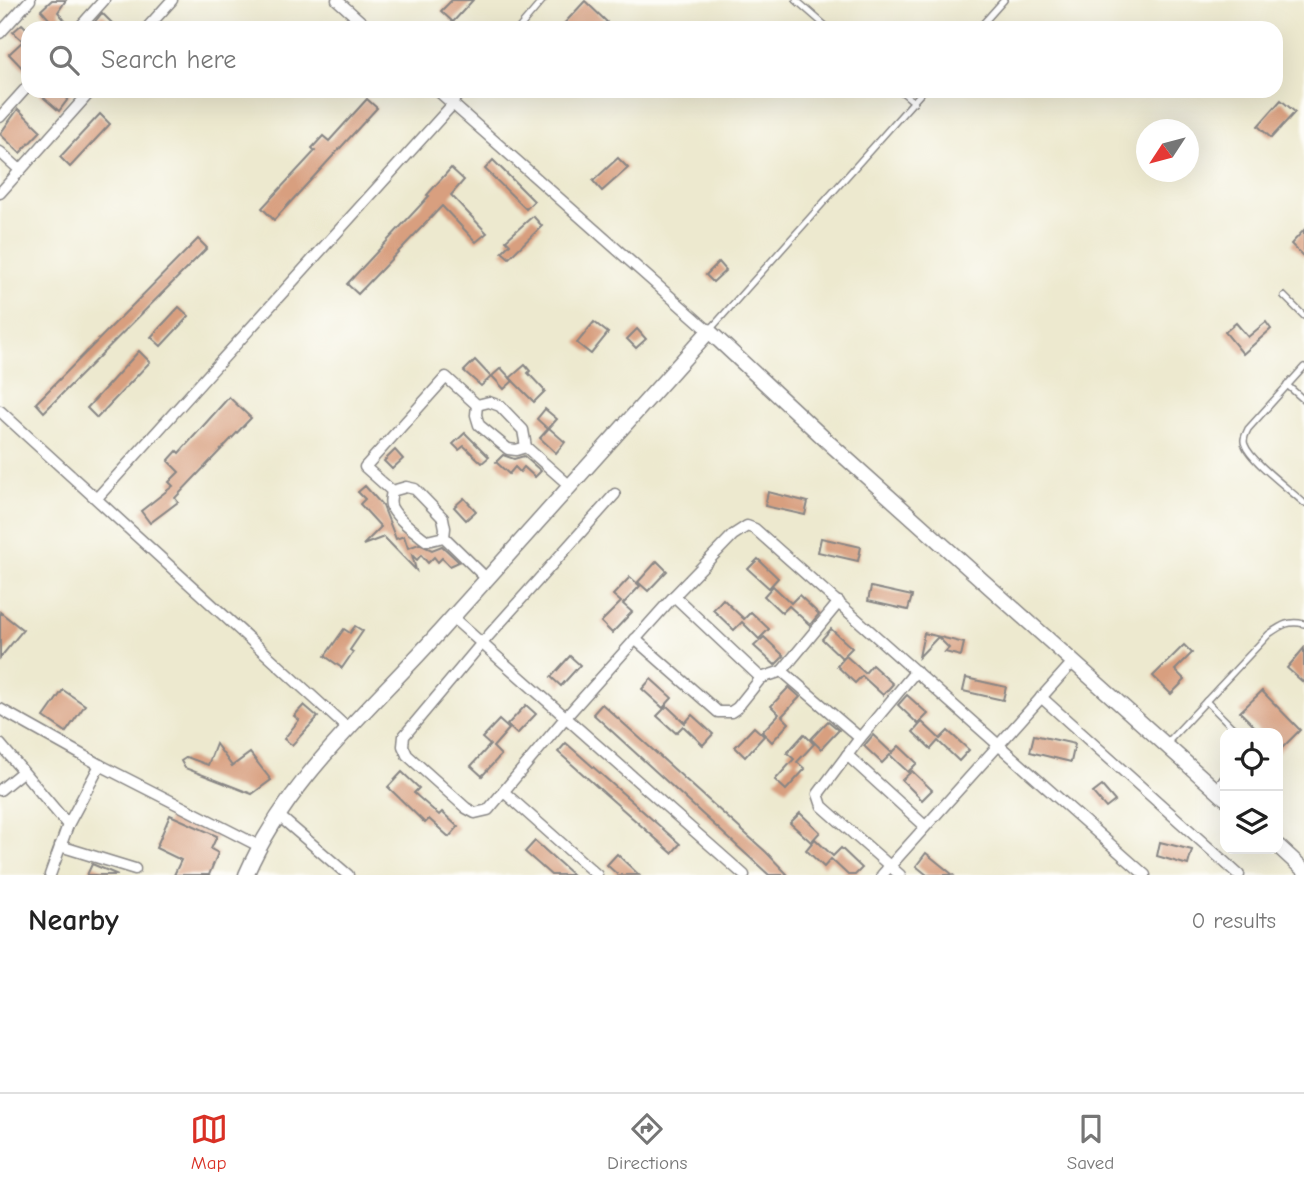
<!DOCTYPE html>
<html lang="en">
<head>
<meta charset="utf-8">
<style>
	body { margin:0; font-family:"Comic Neue",sans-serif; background:#f6f6f6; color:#222 }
	.controls { position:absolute; right:21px; bottom:21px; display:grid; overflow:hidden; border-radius:14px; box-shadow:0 7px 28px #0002 }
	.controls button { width:63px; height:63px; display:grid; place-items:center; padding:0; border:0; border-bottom:2px solid #e0e0e0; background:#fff; color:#222; font:35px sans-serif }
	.compass { position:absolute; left:1136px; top:119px; width:63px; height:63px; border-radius:50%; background:#fff; box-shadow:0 7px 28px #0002; rotate:234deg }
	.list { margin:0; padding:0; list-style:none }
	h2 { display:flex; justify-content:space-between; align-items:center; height:91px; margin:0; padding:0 28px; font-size:30px }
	h2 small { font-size:23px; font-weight:400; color:#767676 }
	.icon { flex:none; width:38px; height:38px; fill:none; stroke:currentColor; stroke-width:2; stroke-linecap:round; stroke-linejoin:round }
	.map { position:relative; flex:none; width:1304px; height:875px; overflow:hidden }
	.search { position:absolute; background:#fff; box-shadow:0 7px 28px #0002; left:21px; right:21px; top:21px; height:77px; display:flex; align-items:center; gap:18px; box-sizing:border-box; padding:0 24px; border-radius:21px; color:#767676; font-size:26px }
	.sheet { height:217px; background:#fff }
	nav { display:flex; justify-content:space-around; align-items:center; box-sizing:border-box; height:98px; border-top:2px solid #e0e0e0; background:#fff; font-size:19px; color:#767676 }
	nav a { display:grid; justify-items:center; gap:4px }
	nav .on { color:#d93025 }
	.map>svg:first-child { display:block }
	.building { fill:#d89f7f }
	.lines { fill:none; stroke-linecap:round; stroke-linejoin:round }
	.service-casing { stroke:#888685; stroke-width:8 }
	.minor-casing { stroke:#888685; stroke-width:13 }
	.tertiary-casing { stroke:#888685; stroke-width:17 }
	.service { stroke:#fff; stroke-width:5 }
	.minor { stroke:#fff; stroke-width:10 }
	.tertiary { stroke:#fff; stroke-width:14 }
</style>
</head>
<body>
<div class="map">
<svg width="1304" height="875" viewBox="0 0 1304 875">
	<rect width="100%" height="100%" fill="#fdfcf7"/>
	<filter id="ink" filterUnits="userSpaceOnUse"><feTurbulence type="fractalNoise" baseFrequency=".0143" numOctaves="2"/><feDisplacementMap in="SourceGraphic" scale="14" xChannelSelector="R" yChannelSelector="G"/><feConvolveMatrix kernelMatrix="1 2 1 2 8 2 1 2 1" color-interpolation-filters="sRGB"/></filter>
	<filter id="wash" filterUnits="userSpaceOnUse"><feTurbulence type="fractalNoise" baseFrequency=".00686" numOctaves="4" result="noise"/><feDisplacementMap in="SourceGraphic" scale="28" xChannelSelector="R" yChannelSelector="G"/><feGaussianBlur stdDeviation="1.57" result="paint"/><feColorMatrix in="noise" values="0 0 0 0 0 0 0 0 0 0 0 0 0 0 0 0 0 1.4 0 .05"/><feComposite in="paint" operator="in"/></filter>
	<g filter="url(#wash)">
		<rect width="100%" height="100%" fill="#ede9cf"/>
		<g id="blocks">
			<g class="building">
				<polygon points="52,0 66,0 58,12 71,28 57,28 41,10"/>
				<polygon points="452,0 473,0 453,22 441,11"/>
				<polygon points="585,1 607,22 601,28 560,28"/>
				<polygon points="102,13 117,28 90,28"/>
				<polygon points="22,24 28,30 28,74 9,54 23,41 13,32"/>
				<polygon points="36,91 74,91 59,111"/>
				<polygon points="367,99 377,108 274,220 262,208 315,151 312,148 323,136 329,141"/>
				<polygon points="1281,100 1295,112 1271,138 1258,126"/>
				<polygon points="18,109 41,131 20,153 0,134"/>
				<polygon points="100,114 110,124 70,167 60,157"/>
				<polygon points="618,158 628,168 602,191 593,181"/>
				<polygon points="493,160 534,201 526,209 485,169"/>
				<polygon points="451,168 464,180 451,195 487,233 476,242 442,206 358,294 347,284 429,196 427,195"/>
				<polygon points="533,216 542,226 509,258 502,252 510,244 506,240"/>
				<polygon points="1304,230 1304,257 1291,244"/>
				<polygon points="198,239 207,248 44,412 36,403"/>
				<polygon points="719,262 726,270 713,282 706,275"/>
				<polygon points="179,307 189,316 161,346 151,337"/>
				<polygon points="594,322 608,333 591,354 577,343"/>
				<polygon points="1266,322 1271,329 1243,354 1225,332 1236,323 1248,337"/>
				<polygon points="637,329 646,339 636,348 627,339"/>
				<polygon points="139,351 150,362 97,418 87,408"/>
				<polygon points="475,360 491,377 481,386 464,371"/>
				<polygon points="525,365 530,371 528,373 545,391 534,402 510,378"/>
				<polygon points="501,368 513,381 504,389 492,376"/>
				<polygon points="229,397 251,418 175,498 178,502 150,523 141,511 173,486 169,482 179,472 168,461 177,451 179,453"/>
				<polygon points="545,409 557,419 549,428 565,442 556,453 540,438 548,429 537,419"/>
				<polygon points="465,433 489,457 482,463 464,446 459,450 453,444"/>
				<polygon points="395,450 403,459 392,469 384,461"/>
				<polygon points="503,455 514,459 524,456 541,471 535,477 524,467 520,472 515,467 509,474 496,462"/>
				<polygon points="365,486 383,506 396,539 404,536 408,548 419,544 432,550 442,546 459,562 450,566 442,558 438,562 434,557 428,563 421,555 417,560 412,555 416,570 384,537 363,545 381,527 360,504 365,499 358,492"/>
				<polygon points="768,492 808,502 805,515 765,506"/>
				<polygon points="464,498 476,511 466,520 454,507"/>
				<polygon points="821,538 861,547 858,561 818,552"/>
				<polygon points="758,559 778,578 769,588 748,569"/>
				<polygon points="657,561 667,571 648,591 638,582"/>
				<polygon points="630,577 640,586 623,604 632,612 612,633 601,622 621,602 613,595"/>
				<polygon points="773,586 791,603 799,595 819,614 810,625 789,606 782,613 764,596"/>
				<polygon points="871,587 912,596 908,610 868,601"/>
				<polygon points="723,599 744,619 751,612 769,629 759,639 742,622 734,630 713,610"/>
				<polygon points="0,612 23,630 0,658"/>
				<polygon points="355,626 363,631 350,650 353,652 342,668 325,656 344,629 350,633"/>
				<polygon points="831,629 852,648 842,658 822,639"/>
				<polygon points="924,633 964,643 961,656 945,652 949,648 938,637 919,657"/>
				<polygon points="764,637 784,656 775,665 754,646"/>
				<polygon points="1184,645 1192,653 1175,670 1185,680 1171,694 1153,676"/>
				<polygon points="1304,648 1304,683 1287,668"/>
				<polygon points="570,656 580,665 561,686 551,677"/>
				<polygon points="846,656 865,673 872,665 893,684 883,695 862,676 855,683 837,666"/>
				<polygon points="966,678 1006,687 1003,700 963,691"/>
				<polygon points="651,679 672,698 663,708 642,689"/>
				<polygon points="789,687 800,697 782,716 789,723 772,742 762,732 779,714 771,706"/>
				<polygon points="63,690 85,705 66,732 44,717"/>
				<polygon points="1262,691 1300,730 1278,752 1278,733 1261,733 1240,712"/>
				<polygon points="907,695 928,714 918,724 898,705"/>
				<polygon points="602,704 766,852 788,875 769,875 593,714"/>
				<polygon points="304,705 318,717 292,745 284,739 299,720 294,716"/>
				<polygon points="526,705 536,714 517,734 507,725"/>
				<polygon points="667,706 685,723 692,715 713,734 703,745 683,726 676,733 657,716"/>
				<polygon points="499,720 509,729 493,747 501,755 482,776 471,766 490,745 482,738"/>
				<polygon points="828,721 839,730 821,749 811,739"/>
				<polygon points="922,722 940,739 948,731 969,750 959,761 938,741 931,749 913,732"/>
				<polygon points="754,727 764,736 745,757 735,747"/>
				<polygon points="804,734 814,744 797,762 805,769 786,790 775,780 794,759 787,753"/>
				<polygon points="873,735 892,753 899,746 917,763 908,772 890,755 882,763 864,746"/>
				<polygon points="1034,735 1075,744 1071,762 1030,752"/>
				<polygon points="566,743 680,844 672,853 558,752"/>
				<polygon points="216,744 232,766 250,753 271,780 252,794 185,768 181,761 187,757 208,765"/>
				<polygon points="912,771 932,790 922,800 902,780"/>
				<polygon points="402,772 419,788 414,793 439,815 442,812 458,827 449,837 429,819 425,823 388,787"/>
				<polygon points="1102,786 1115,801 1106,808 1093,793"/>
				<polygon points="800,813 820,832 811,842 790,823"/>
				<polygon points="170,815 217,836 211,849 218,853 209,875 174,875 181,860 156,848"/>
				<polygon points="815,839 833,856 841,848 862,868 855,875 848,875 831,859 824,867 806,850"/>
				<polygon points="535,841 573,875 551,875 525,852"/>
				<polygon points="1160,842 1192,850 1188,865 1157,856"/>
				<polygon points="926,853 953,875 927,875 916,866"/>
				<polygon points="617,854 639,875 618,875 607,865"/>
				<polygon points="92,864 118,875 87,875"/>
			</g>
		</g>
	</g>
	<g filter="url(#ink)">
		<use href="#blocks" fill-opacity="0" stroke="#888685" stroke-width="2"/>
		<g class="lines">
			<defs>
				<g id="service">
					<polyline points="796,0 828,28"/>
					<polyline points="519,28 543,0"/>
					<polyline points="979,28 1004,0"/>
					<polyline points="901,91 914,102"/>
					<polyline points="453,104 465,91"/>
					<polyline points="1284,296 1304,316"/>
					<polyline points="709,331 923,91"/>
					<path d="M1304,367L1248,429C1246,434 1242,439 1245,445C1250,460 1290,490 1304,503"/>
					<polyline points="1287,385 1304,400"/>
					<polyline points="1206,701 1238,733"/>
					<path d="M1166,744L1269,634C1282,625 1289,620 1304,624"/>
					<polyline points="1215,788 1225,776"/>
				</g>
				<g id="minor">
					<polyline points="337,0 368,28"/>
					<polyline points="79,28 104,0"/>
					<polyline points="147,28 172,0"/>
					<polyline points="0,33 30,0"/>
					<polyline points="438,91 709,331"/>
					<polyline points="0,117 28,86"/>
					<polyline points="0,152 20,170"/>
					<polyline points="0,193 91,91"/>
					<polyline points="477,405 476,415 479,425 508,449 516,450 526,447"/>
					<polyline points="0,411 347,728"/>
					<polyline points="392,491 406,487 415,489 443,518 445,528 444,537"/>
					<polyline points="615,494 482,643 404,736 403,746 407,755 466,808 475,813 488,810 566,717 674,596 733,535 747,526 755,529 1145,875"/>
					<polyline points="97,498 453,104"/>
					<path d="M487,579L444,537L427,541C416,532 399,521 392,508C389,503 391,497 392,491L365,467L446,377L477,405L489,402L500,406L523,430L526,447L570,486"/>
					<polyline points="674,596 761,678"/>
					<polyline points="452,617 744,875"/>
					<polyline points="635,639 718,712 731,712 737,708 761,678 782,671 839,602"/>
					<polyline points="782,671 860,738"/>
					<polyline points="1041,697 1239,875"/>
					<polyline points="0,709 100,765 259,846"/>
					<polyline points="0,744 68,825"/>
					<polyline points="847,755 925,826"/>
					<polyline points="0,790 22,772"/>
					<polyline points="505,793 597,875"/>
					<polyline points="278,815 348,875"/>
					<polyline points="60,846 135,869"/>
					<polyline points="50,875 68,825 100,765"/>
					<polyline points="882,875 1073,662"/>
					<polyline points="900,875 822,806 818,794 860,738 916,671"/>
				</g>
				<g id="tertiary">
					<polyline points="1278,846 1304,870"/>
					<path d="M246,875C288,779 364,715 433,639C525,537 617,433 709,331L828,442L1225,798"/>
				</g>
			</defs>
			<use href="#service" class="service-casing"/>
			<use href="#minor" class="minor-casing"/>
			<use href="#tertiary" class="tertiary-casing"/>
			<use href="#service" class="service"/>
			<use href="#minor" class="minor"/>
			<use href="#tertiary" class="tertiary"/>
		</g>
	</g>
</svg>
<div class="controls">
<button><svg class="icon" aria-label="locate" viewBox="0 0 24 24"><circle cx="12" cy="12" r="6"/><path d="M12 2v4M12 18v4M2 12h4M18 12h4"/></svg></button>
<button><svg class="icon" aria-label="layers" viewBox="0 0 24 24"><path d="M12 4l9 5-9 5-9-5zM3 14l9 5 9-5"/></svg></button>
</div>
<svg class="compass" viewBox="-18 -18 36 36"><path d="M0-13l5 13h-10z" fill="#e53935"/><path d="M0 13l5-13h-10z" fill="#767676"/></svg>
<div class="search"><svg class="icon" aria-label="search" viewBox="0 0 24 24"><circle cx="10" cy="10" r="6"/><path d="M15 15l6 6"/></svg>Search here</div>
</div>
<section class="sheet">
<h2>Nearby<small>0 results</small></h2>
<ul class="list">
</ul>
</section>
<nav>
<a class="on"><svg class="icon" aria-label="map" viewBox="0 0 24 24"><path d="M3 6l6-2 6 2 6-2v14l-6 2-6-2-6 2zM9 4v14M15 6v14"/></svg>Map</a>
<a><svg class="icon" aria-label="directions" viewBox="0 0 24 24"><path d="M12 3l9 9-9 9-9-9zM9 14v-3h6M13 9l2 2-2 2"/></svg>Directions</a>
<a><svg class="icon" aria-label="saved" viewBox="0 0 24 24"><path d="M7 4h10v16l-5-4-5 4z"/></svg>Saved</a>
</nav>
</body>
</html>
